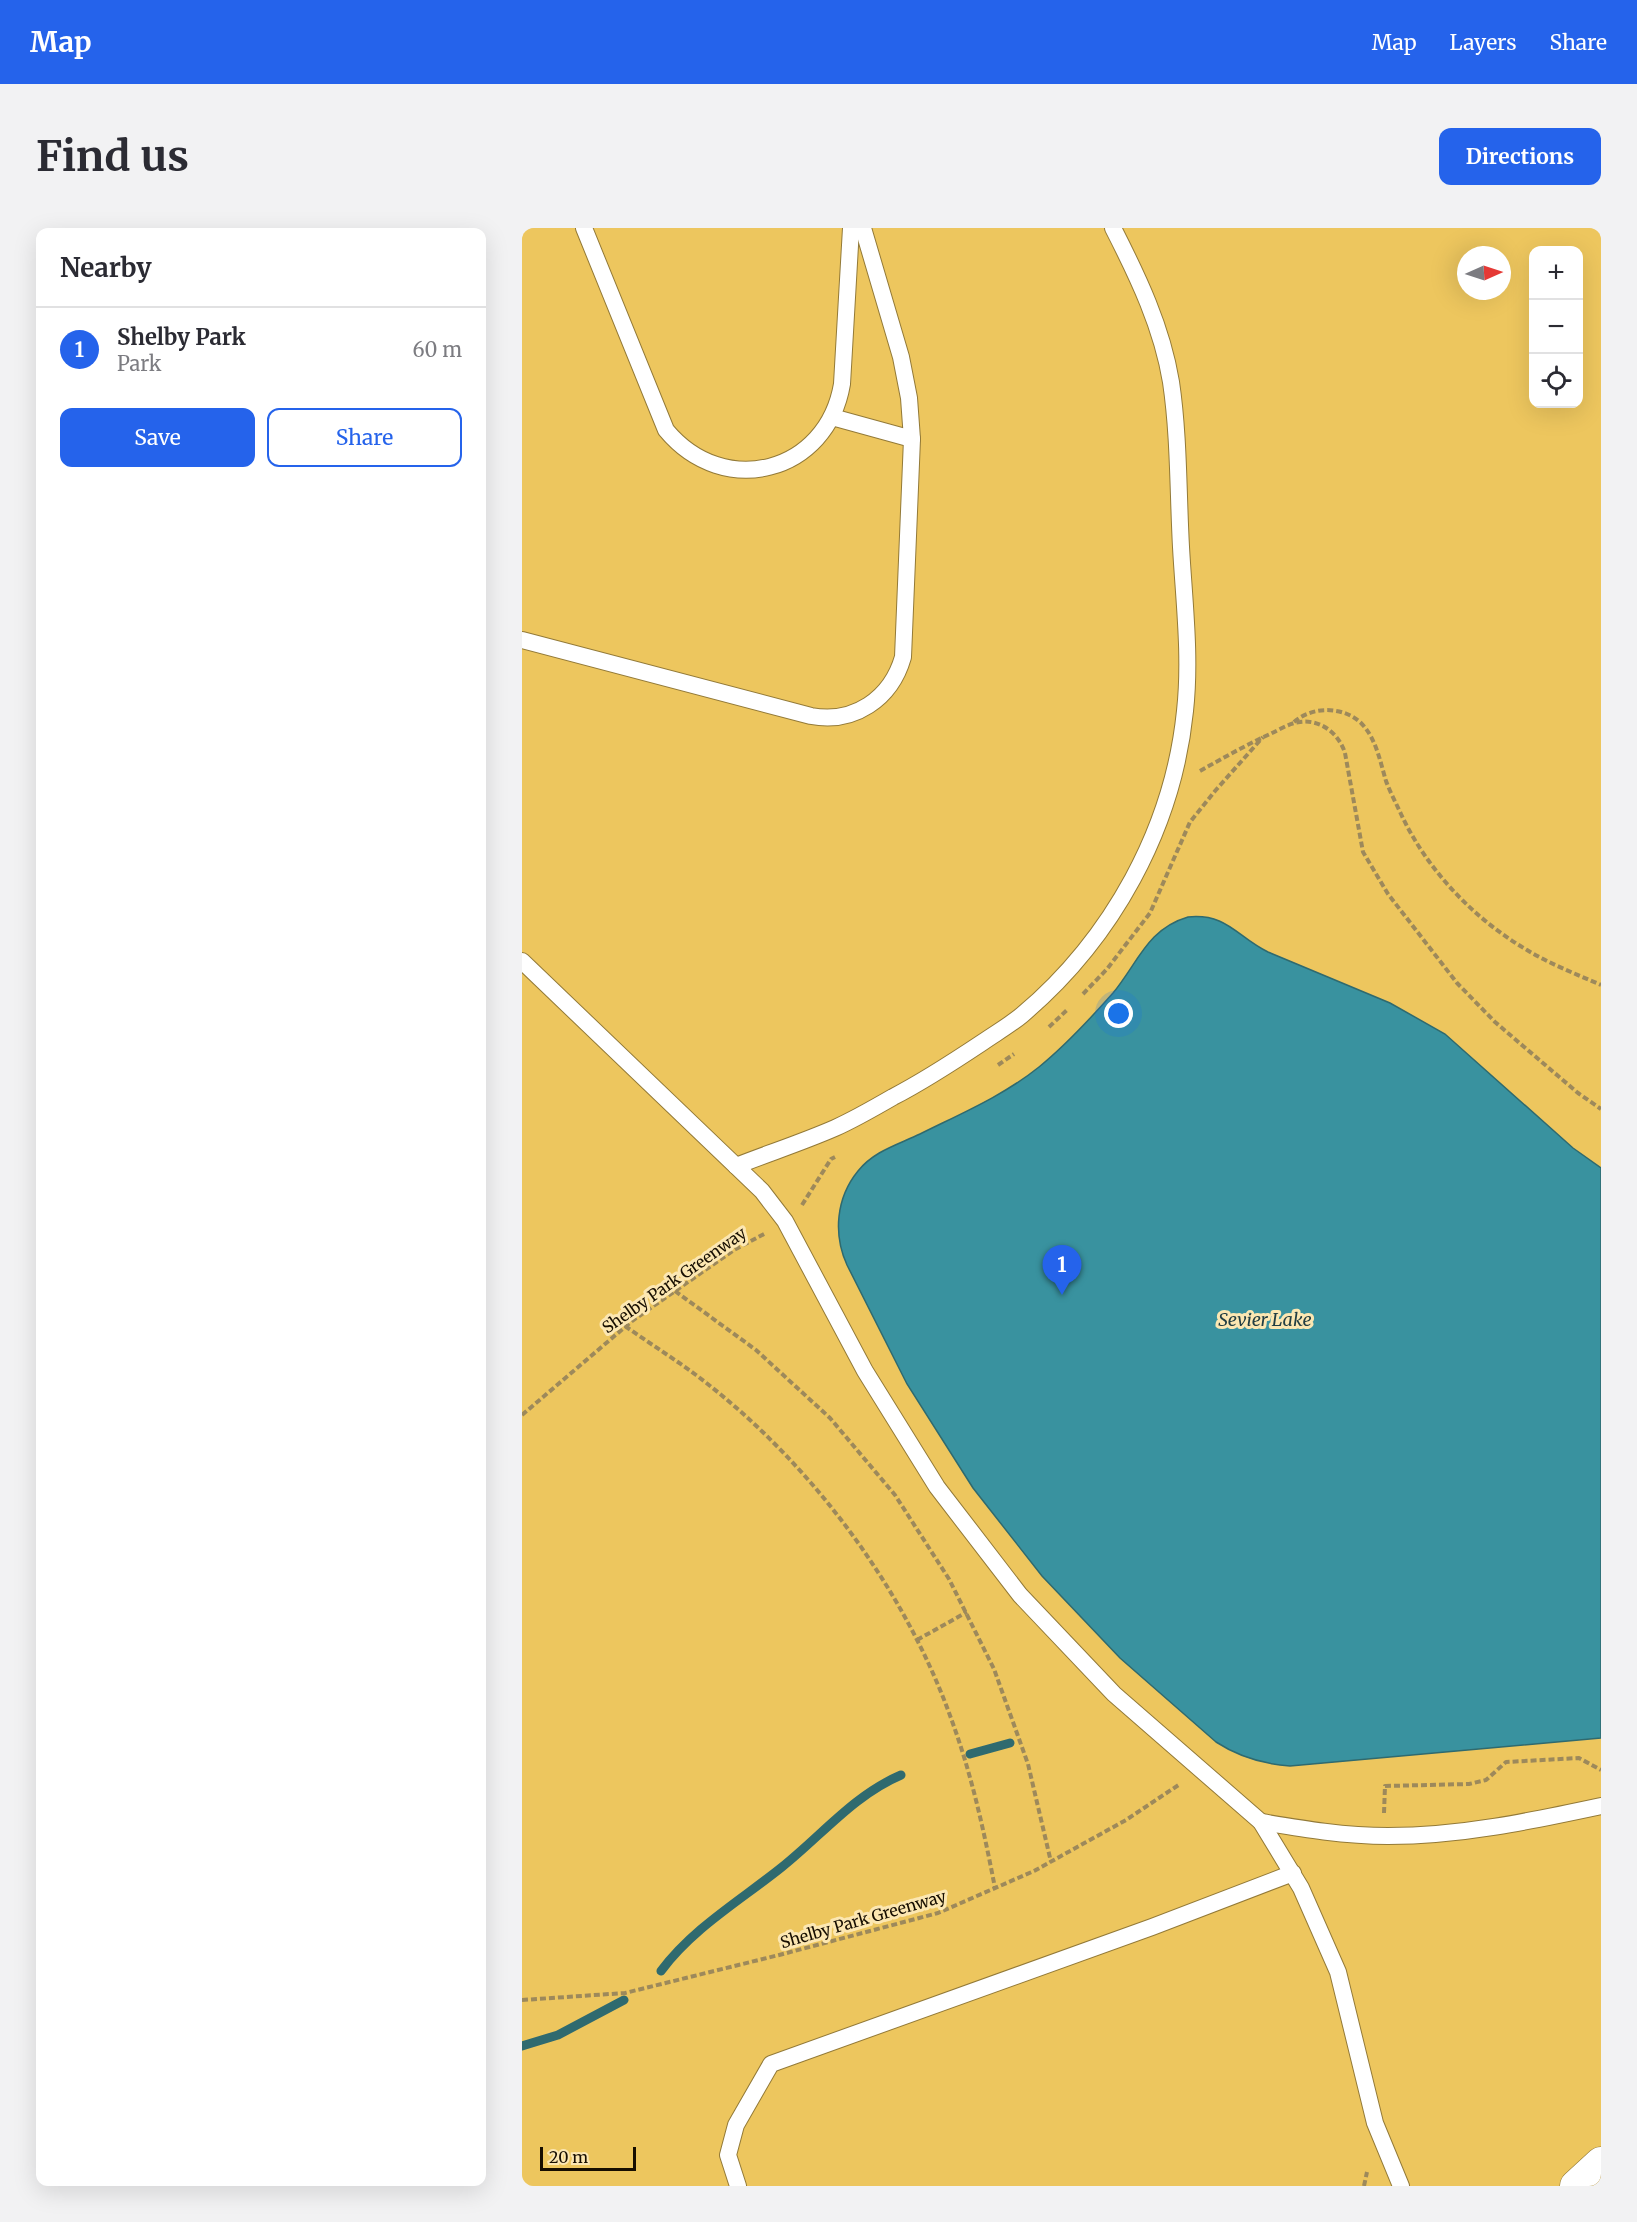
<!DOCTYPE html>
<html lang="en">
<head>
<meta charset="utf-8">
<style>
	body { margin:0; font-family:Merriweather,serif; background:#f2f2f3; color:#2b2b33 }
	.controls { position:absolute; right:18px; top:18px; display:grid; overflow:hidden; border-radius:12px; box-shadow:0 6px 24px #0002 }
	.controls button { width:54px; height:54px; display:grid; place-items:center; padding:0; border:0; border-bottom:2px solid #e1e1e2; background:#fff; color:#2b2b33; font:30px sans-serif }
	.compass { position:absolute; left:935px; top:18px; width:54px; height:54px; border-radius:50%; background:#fff; box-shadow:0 6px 24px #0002; rotate:87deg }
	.scale { position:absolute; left:18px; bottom:15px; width:96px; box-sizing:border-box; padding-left:6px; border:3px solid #170e00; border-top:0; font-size:16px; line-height:21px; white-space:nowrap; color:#170e00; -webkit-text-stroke:4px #fce7b2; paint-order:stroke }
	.you { position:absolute; left:597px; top:786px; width:21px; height:21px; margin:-15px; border:4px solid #fff; border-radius:50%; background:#1a73e8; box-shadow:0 0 0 9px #1a73e833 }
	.badge { display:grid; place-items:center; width:39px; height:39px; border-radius:50%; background:#2563eb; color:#fff; font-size:20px; font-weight:700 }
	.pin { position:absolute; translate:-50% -50px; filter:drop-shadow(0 2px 3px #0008) }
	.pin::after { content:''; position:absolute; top:32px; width:21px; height:18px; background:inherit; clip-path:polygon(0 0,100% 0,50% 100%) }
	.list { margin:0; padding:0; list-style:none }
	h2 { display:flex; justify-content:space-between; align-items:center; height:78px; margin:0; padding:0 24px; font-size:26px }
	h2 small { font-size:20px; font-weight:400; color:#7c7c81 }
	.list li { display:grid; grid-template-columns:39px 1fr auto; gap:18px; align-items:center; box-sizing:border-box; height:84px; padding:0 24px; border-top:2px solid #e1e1e2 }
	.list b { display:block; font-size:22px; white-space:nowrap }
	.list p { margin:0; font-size:20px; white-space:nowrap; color:#7c7c81 }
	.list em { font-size:20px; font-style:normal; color:#7c7c81 }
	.actions { display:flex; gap:12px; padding:18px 24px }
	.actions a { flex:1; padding:14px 0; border:2px solid #2563eb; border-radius:12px; text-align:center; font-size:21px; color:#2563eb }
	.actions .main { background:#2563eb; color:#fff }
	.icon { flex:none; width:33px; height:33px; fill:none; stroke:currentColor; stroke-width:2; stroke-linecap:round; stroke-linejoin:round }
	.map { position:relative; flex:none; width:1079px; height:1958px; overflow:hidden; border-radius:12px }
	header { display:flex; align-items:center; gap:36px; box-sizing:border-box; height:84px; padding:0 30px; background:#2563eb; color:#fff }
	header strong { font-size:28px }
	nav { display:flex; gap:33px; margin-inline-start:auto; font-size:21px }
	.intro { display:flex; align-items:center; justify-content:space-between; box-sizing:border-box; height:144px; padding:0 36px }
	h1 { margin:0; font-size:42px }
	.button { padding:15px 27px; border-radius:12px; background:#2563eb; color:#fff; font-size:21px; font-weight:700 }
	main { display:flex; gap:36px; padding:0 36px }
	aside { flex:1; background:#fff; border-radius:12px; box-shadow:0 6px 24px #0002 }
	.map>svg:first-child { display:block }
	.green { fill:#edc65e; fill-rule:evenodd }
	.water { fill:#39929f; stroke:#2f6a6f; stroke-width:1.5 }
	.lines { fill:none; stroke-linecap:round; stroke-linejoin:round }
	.stream { stroke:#2f6a6f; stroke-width:9 }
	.lane-casing { stroke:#937a38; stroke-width:18 }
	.street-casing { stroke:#937a38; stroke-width:33 }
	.path { stroke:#9d895b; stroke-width:4; stroke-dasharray:6 3; stroke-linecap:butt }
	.lane { stroke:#fff; stroke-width:16 }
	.street { stroke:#fff; stroke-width:32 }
	.labels { text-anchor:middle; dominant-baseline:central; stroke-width:6; stroke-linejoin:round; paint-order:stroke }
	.street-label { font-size:16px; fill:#170e00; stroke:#fce7b2 }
	.water-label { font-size:18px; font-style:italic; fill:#223e43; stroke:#fce7b2 }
</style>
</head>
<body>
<header>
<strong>Map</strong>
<nav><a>Map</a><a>Layers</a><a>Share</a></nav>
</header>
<div class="intro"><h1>Find us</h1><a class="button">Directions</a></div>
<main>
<aside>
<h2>Nearby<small></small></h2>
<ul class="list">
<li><span class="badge">1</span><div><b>Shelby Park</b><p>Park</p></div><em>60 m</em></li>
</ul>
<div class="actions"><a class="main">Save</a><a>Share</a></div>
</aside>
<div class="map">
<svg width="1079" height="1958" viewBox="0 0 1079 1958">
	<rect width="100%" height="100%" fill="#f4d996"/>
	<path class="green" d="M0,0H1079V1958H0ZM1011,22H1056V176H1011ZM944,27H980V63H944Z"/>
	<path class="water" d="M666,689C705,685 715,709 746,724L868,775L923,806L1051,920L1079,940V1510L768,1538C741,1536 717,1529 694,1514L598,1430L520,1348L451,1260L385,1156L325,1037C311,1006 314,970 336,943C352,923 375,917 398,906C438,886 481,868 517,839C544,817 568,791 591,765C616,735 625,701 666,689Z"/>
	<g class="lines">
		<g class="stream">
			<polyline points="448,1526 488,1515"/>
			<path d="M139,1743C171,1700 219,1672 260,1639C300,1607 332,1567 379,1547"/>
			<polyline points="0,1818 36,1807 102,1772"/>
		</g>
		<defs>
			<g id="lane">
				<path d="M62,0L144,202C202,272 305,245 320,156L329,0"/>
				<polyline points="310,189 390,211 387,170 379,129 341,0"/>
				<path d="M0,412L289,488C332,496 369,471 381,429L390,211"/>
				<polyline points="0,733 240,963 263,993 343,1143 415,1259 498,1367 592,1466 739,1594 779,1660 816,1744 853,1895 879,1958"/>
				<path d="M214,938C247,925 281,914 313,900C333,891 352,880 371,869C402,853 431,834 461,814C474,805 488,797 500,787C590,711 651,601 663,483C669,429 662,373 659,319C656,264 657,208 649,154C640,99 616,49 591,0"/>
				<path d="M739,1594C781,1601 823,1608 866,1608C939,1608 1009,1593 1079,1578"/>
				<polyline points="216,1958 206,1927 214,1897 249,1836 630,1699 771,1645"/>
			</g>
			<polyline id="street" points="1054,1958 1079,1935"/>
		</defs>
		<use href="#lane" class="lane-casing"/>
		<use href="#street" class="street-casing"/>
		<g class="path">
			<path d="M772,494C790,478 821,478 839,495C854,510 858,533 864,553C868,564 874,575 879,586C905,642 952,691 1005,722C1028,736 1054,746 1079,757"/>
			<path d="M678,543C701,530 724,517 748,506C757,502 767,495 778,494C799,491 817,506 823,525L841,624L866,666L935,755L973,794L1056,865L1079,881"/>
			<polyline points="561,766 585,741 628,685 668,594 693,563 741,509"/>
			<polyline points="527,799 545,782"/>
			<polyline points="476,837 492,826"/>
			<polyline points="280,977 309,931 313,929"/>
			<polyline points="153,1063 234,1122 308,1190 373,1267 427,1351 472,1441 506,1536 529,1634"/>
			<path d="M103,1098C127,1115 151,1130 174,1147C287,1232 383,1360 430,1493C450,1548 462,1603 473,1660"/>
			<polyline points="0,1187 110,1093 212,1022 244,1005"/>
			<polyline points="395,1412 445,1384"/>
			<polyline points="862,1585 863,1558 947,1556 964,1552 984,1534 1057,1530 1079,1542"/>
			<polyline points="0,1772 103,1765 261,1726 416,1685 512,1643 604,1592 658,1556"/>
			<polyline points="842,1958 845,1944"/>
		</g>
		<use href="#lane" class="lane"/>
		<use href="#street" class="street"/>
	</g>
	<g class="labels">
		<g class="street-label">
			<text transform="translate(152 1052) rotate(-35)">Shelby Park Greenway</text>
			<text transform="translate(341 1691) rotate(-16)">Shelby Park Greenway</text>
		</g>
		<g class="water-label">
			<text x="743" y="1091">Sevier Lake</text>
		</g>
	</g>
</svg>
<div class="controls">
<button>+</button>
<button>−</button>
<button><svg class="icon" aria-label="locate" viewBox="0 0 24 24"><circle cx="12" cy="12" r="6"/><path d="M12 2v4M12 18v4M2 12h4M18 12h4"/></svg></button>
</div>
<svg class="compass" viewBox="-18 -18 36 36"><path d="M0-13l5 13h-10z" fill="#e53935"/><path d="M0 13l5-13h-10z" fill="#7c7c81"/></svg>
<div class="scale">20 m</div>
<div class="you"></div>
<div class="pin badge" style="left:540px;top:1067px">1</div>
</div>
</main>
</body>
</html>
